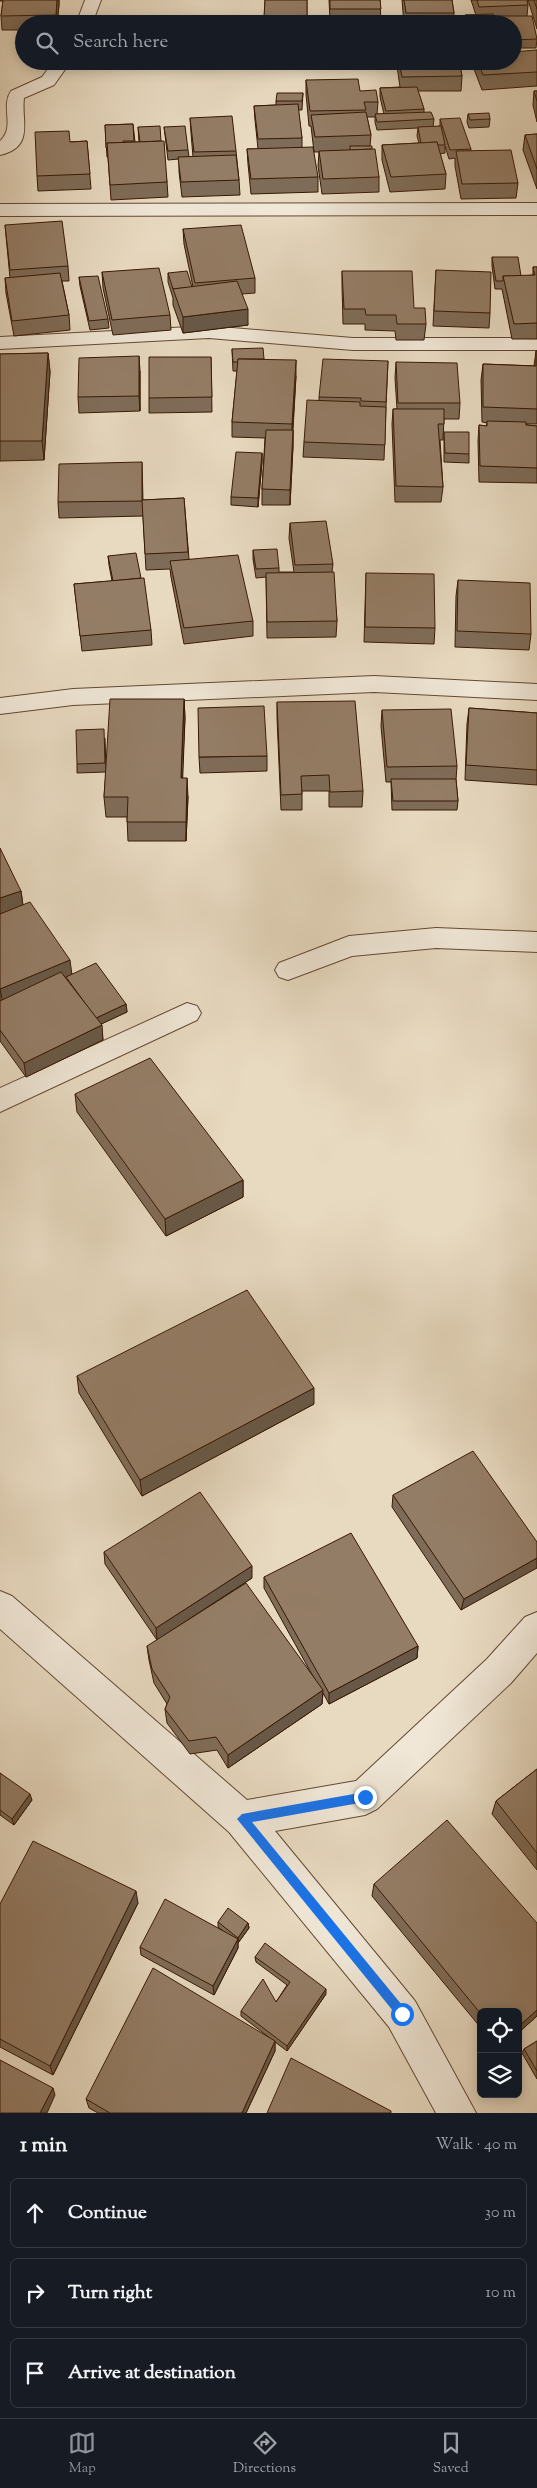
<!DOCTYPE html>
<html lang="en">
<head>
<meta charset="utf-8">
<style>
	body { margin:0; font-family:"Sorts Mill Goudy",serif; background:#242831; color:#f1f3f6 }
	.controls { position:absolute; right:15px; bottom:15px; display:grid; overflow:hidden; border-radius:8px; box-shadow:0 2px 12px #0003 }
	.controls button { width:45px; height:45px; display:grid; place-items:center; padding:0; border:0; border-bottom:1px solid #363941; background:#171b24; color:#f1f3f6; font:25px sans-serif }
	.stop { position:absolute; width:15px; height:15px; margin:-11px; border:4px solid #1a73e8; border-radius:50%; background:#fff }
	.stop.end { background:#1a73e8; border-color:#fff; box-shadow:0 1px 5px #0008 }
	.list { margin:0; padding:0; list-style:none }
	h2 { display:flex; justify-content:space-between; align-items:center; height:65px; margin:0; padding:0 20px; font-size:21px }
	h2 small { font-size:16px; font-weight:400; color:#9ea1a6 }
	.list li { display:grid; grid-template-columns:32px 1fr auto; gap:15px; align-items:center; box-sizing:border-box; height:70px; margin:0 10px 10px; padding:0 10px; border:1px solid #363941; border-radius:8px }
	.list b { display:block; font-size:19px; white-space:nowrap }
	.list em { font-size:16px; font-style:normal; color:#9ea1a6 }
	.icon { flex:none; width:28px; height:28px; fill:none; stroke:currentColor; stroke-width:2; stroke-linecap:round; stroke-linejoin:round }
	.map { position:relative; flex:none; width:537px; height:2113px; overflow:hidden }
	.search { position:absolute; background:#171b24; box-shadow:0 2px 12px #0003; left:15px; right:15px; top:15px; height:55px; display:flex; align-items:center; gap:12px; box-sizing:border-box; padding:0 18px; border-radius:28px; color:#9ea1a6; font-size:19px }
	.sheet { height:305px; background:#171b24 }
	nav { display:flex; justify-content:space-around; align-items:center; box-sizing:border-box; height:70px; border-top:1px solid #363941; background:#171b24; font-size:14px; color:#9ea1a6 }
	nav a { display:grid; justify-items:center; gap:2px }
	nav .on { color:#8c9099 }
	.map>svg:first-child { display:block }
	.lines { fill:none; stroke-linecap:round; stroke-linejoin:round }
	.street-casing { stroke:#644933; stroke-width:2 }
	.street { fill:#f0e7d7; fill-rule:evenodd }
	.wall { fill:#7f6c58; stroke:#381904 }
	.shaded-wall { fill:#685847; stroke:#381904 }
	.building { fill:#947d66; stroke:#381904 }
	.route { fill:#1a73e8 }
</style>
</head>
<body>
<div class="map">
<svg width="537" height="2113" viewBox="0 0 537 2113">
	<rect width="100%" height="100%" fill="#e8dac1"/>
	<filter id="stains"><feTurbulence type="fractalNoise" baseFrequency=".004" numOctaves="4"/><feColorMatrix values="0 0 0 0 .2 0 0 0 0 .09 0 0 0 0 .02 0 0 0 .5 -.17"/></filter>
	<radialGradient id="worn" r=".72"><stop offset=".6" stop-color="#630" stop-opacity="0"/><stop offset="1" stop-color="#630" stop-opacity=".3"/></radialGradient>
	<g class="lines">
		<defs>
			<g id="street">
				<polygon points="85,0 101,0 92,24 76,24"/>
				<path d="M54,61H71L54,85L24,98C21,121 35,147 0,155V141C16,127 0,107 11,91L42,77Z"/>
				<polygon points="537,203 537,215 0,216 0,204"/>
				<polygon points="209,326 353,338 537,338 537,350 353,350 209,338 0,349 0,337"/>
				<polygon points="374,676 537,684 537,700 374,692 73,705 0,714 0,698 73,689"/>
				<polygon points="436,928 537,932 537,952 436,948 352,956 288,980 279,977 275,970 279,963 349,936"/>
				<polygon points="187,1003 197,1006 201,1013 197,1020 0,1112 0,1088"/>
				<polygon points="0,1591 12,1596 247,1800 356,1781 487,1659 525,1617 537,1612 537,1653 511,1683 377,1809 365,1815 275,1831 415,2001 476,2113 436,2113 389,2027 229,1832 0,1629"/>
			</g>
		</defs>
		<use href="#street" class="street-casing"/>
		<use href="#street" class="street"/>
	</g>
	<g class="wall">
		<polygon points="0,0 59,0 59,5 57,24 24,24 24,30 2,30 1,16 3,1 0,1"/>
		<polygon points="265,0 307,0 307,24 264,24"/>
		<polygon points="329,0 380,0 381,24 317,24 330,20"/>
		<polygon points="402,0 452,0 454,13 454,22 455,24 404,24"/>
		<polygon points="471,0 527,0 528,5 527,16 537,39 536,48 513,48 513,24 498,24 499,20 495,21 496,24 465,24 465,15 476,15"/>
		<polygon points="528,0 537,0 537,29"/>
		<polygon points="537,50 537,86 482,90 474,69 475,65 473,65 472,61 513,61"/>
		<polygon points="398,61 459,61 462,76 461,91 418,91 424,109 424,112 434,119 433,127 440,126 440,119 471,149 471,151 518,183 516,198 461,199 455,166 455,158 449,159 445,146 445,153 440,154 446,174 445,189 390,192 382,160 382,145 419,143 417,136 418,128 377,130 375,122 375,117 367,117 371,135 370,146 379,177 379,192 322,194 318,166 319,152 314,152 311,126 309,126 306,94 306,80 360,91 378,102 377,114 384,114 380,97 380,88 400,87 397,66"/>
		<polygon points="534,91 537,91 537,122 533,105"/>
		<polygon points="303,93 302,110 298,110 302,138 302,147 318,177 318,192 251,194 248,164 247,149 258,149 255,120 254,106 276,105 276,101"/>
		<polygon points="468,114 490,119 489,127 469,128 467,122"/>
		<polygon points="190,118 236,151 239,180 240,195 182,197 179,172 179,159 168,160 165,135 164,127 188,150 189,157 193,157 191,133"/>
		<polygon points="133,124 135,142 139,142 138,127 161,141 167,182 168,197 111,200 108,157 107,157 105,125"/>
		<polygon points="537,134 537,189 523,150 525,135"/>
		<polygon points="87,141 91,189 38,191 37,176 70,142"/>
		<polygon points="5,225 68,266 69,281 62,281 69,315 70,330 14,336 6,293 5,278 10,278"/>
		<polygon points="183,229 255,278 255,293 242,294 248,325 183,333 173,305 173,298 168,282 168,273 192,287 193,287 184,244"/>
		<polygon points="492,257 522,276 533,275 533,267 537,267 537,339 512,339 502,289 495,289 492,266"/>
		<polygon points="436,270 490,313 489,328 433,326"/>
		<polygon points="342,271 414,308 426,324 424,340 396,340 395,331 365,330 365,324 343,324 342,286"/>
		<polygon points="102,272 170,315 171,330 113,335 103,288"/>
		<polygon points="79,277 108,319 109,328 90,330 80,286"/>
		<polygon points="232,349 264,359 296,376 293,430 293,446 290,505 262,505 262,489 265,438 232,437 232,422 237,371 233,371"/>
		<polygon points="536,351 537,351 537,424 526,424 526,425 537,426 537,483 479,482 478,441 479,425 486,426 487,423 482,422 481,380 483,364 534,366"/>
		<polygon points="48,353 50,372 44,460 0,461 0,354"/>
		<polygon points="211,357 212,412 149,413 149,398"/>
		<polygon points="388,361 386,407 384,460 303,457 304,442 319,400 319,397"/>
		<polygon points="396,362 460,403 459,419 444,419 443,440 440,440 443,487 441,502 395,502 392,424 393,409 397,409 395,378"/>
		<polygon points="140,371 140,411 79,413 78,397"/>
		<polygon points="444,432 469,454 469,463 444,462"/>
		<polygon points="262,453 262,462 258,507 231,505 231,497"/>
		<polygon points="142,462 143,500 184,498 189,559 253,621 253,636 184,644 171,577 170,569 146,570 143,516 59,518 58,502"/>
		<polygon points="290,523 333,564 332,572 337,621 336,637 267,638 266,577 256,578 253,559 253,550 279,568 279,572 294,572 289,538"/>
		<polygon points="108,556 151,630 152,645 82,651 74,584 112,581 109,565"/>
		<polygon points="366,573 435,628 434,644 364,642"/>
		<polygon points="458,580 531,634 529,650 455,647 456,596"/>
		<polygon points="184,699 185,718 182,778 188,797 186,841 128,841 127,817 106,817 104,797 106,772 77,773 77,764 105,738 106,768"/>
		<polygon points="277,702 363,791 362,807 329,807 329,791 302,791 302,810 281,810 277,718"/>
		<polygon points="469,708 537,713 537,785 465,780 467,724"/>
		<polygon points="382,710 457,766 456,780 458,801 457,810 392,810 391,782 386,782 381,726"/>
		<polygon points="267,756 267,771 200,773 199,757"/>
		<polygon points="21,891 23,905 72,974 126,1004 127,1012 101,1024 103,1040 26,1077 0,1041 0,914 4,912"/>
		<polygon points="75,1094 243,1180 243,1197 166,1236 77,1112"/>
		<polygon points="77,1376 314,1404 142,1496 79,1393"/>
		<polygon points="393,1495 537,1542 461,1610 392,1507"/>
		<polygon points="104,1552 252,1578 157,1640 105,1564"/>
		<polygon points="264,1577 418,1646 417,1658 329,1704 323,1693 322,1704 228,1768 217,1750 190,1754 167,1723 165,1709 167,1704 154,1683 149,1660 147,1646 315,1680 264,1588"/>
		<polygon points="537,1769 537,1870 492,1814 496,1801"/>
		<polygon points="0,1773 32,1800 14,1825 0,1815"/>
		<polygon points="374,1884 537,1923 537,2016 518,2033 481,2012 481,2028 372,1896"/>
		<polygon points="138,1903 53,2075 0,2047 0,1904"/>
		<polygon points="218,1922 248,1923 249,1928 238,1943 238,1948 214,1995 141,1955 140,1947 222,1930 218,1927"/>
		<polygon points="255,1957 326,1994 287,2051 275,2042 275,2051 246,2113 98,2113 89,2108 86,2099 270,2038 241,2016 241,2011 276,2002 287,1985 256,1962"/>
		<polygon points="537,2041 537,2079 522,2053 524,2049"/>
	</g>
	<g class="shaded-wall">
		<polygon points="57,0 59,0 59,5 57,24 56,24 56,15"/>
		<polygon points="248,309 248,325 183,333 183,317"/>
		<polygon points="48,353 50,372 44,460 42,441"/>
		<polygon points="139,356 140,371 140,411 139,396"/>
		<polygon points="296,360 296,376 292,439 292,424"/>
		<polygon points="293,430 293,446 290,505 290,490"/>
		<polygon points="262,453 262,462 258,507 258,498"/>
		<polygon points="184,699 185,718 182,797 181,778"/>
		<polygon points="187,778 188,797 186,841 186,822"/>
		<polygon points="21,891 23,907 0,914 0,898"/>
		<polygon points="70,960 72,975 3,1004 0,989"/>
		<polygon points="126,1004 127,1012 97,1026 96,1018"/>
		<polygon points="102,1025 103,1040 26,1077 24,1063"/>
		<polygon points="243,1180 243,1197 166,1236 165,1219"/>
		<polygon points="314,1388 314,1404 142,1496 140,1480"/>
		<polygon points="537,1558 537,1568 461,1610 464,1599"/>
		<polygon points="252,1566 252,1578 157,1640 156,1628"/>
		<polygon points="418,1646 417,1658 329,1704 329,1693"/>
		<polygon points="323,1690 322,1704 228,1768 228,1755"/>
		<polygon points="30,1794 32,1800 14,1825 12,1819"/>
		<polygon points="136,1891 138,1903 53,2075 50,2066"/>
		<polygon points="248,1923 249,1928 238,1943 238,1938"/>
		<polygon points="238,1939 238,1948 214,1995 213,1986"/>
		<polygon points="326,1989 326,1994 287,2051 287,2046"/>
		<polygon points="537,2010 537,2016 518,2033 518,2027"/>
		<polygon points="275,2041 275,2051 246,2113 242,2113"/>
		<polygon points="53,2088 55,2095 47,2113 40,2113"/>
	</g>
	<g class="building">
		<polygon points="3,0 57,0 56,15 1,16"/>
		<polygon points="265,0 307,0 307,17 264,17"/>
		<polygon points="330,0 380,0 381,9 330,9"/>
		<polygon points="404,0 452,0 454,13 406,13"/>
		<polygon points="477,0 527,0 528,5 479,7"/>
		<polygon points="534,0 537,0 537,9"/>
		<polygon points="493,14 496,24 468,24 465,15"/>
		<polygon points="499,16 532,16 537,39 513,40 513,24 500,24"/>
		<polygon points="346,18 380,18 381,24 346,24"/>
		<polygon points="318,20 341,21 341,24 317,24"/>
		<polygon points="455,22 455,24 421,23"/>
		<polygon points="537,50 537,72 483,75 478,61 513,61 513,52"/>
		<polygon points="399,61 459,61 462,76 402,77"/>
		<polygon points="358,79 360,91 376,90 378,102 364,102 366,110 310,111 306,80"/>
		<polygon points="417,87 424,109 386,111 380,88"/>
		<polygon points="534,91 537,91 537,101"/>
		<polygon points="277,93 303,93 302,101 276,101"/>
		<polygon points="298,104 302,138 258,139 254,106"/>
		<polygon points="366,112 371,135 315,137 311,115"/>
		<polygon points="431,112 434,119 377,122 375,114"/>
		<polygon points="489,113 490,119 470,120 468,114"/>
		<polygon points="232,116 236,151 194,152 190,118"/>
		<polygon points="460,118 471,149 450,150 440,119"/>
		<polygon points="133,124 134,141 123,141 123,143 107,143 108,148 106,148 105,125"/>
		<polygon points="160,126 161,141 140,142 138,127"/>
		<polygon points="185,126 188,150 168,151 164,127"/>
		<polygon points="441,126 445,145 438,145 437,142 421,143 418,127"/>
		<polygon points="69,131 70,142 87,141 90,174 37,176 35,132"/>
		<polygon points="537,134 537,169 525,135"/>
		<polygon points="164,141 167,182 110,185 107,143"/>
		<polygon points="437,142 446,174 391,177 382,145"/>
		<polygon points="350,146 372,146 372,149 350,150"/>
		<polygon points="313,147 318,177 251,179 247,149"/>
		<polygon points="375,149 379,177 323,179 319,151"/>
		<polygon points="511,150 518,183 462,184 456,151"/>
		<polygon points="236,155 239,180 181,182 178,157"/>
		<polygon points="62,221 68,266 10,270 5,225"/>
		<polygon points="241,225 255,278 195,283 183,229"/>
		<polygon points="492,257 518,257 521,276 503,276 503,281 496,281"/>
		<polygon points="533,267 537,267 537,323 514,324 503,276 535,275"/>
		<polygon points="159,268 170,315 112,320 102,272"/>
		<polygon points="436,270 491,272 490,313 434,311"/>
		<polygon points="187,271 192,287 173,289 168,273"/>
		<polygon points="342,271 412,271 414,308 425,308 426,324 397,324 396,315 366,315 365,309 344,309"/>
		<polygon points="60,273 69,315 12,321 5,278"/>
		<polygon points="98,276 108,319 89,321 79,277"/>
		<polygon points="237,281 248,309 183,317 173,289"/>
		<polygon points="263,348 264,359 238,359 238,362 233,362 232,349"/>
		<polygon points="536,351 537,351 537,409 483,407 483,364 536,366"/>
		<polygon points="48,353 42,441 0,441 0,354"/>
		<polygon points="139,356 139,396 78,397 79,358"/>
		<polygon points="149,357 211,357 212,397 149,398"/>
		<polygon points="238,359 296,360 292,424 232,422"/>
		<polygon points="323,359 388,361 386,402 361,401 361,398 319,397"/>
		<polygon points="396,362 457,363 460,403 398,403"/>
		<polygon points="307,400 360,402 360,406 386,407 385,445 304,442"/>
		<polygon points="393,409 444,409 444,424 438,424 443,487 396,486"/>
		<polygon points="487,421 526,422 526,425 537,426 537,468 480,466 479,425 487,426"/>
		<polygon points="266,430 293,430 290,490 262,489"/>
		<polygon points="444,432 469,432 469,454 445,453"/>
		<polygon points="236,452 262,453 258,498 231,497"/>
		<polygon points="142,462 142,501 58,502 59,464"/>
		<polygon points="184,498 188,552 145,554 142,500"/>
		<polygon points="326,521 333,564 295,565 290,523"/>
		<polygon points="277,549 279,568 256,569 253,550"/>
		<polygon points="136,553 141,578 113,581 108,556"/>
		<polygon points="238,555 253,621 184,628 170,561"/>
		<polygon points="334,572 337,621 267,622 266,573"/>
		<polygon points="366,573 434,574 435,628 365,627"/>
		<polygon points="144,578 151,630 80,636 74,584"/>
		<polygon points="458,580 530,583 531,634 457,631"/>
		<polygon points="110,699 184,699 181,778 187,778 186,822 127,822 128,797 104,797"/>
		<polygon points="355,701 363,791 330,792 329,775 301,776 302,794 281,795 277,702"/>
		<polygon points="264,706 267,756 199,757 198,708"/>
		<polygon points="469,708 537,713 537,770 466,765"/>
		<polygon points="451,709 457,766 387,767 382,710"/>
		<polygon points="104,729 105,763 77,764 76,730"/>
		<polygon points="391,779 456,779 458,801 393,801"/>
		<polygon points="0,848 21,891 0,898"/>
		<polygon points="30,902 70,960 0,989 0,914"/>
		<polygon points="96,963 126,1004 96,1018 66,977"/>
		<polygon points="61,972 102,1025 24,1063 0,1030 0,1001"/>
		<polygon points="150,1058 243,1180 165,1219 75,1094"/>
		<polygon points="247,1290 314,1388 140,1480 77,1376"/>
		<polygon points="473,1451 537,1542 537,1558 464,1599 393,1495"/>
		<polygon points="200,1492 252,1566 156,1628 104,1552"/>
		<polygon points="351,1533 418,1646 329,1693 264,1577"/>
		<polygon points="246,1583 323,1690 228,1755 216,1737 189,1741 165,1709 170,1697 152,1669 147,1646"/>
		<polygon points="537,1769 537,1853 496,1801"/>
		<polygon points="0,1773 30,1794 12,1819 0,1810"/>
		<polygon points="447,1820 537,1923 537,2010 518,2027 518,2012 481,2012 481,2014 374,1884"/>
		<polygon points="33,1841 136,1891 50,2066 0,2039 0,1904"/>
		<polygon points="165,1899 238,1939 213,1986 140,1947"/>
		<polygon points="228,1908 248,1923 238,1938 218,1922"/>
		<polygon points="265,1943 326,1989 287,2046 241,2011 263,1979 276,2002 290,1982 255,1957"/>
		<polygon points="153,1968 275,2041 242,2113 110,2113 86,2099"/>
		<polygon points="537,2041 537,2071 524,2049"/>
		<polygon points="291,2058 391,2111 391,2113 267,2113"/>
		<polygon points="0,2060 53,2088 40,2113 0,2113"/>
	</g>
	<polygon class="route" points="365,1792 371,1797 365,1802 252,1822 406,2010 407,2014 402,2019 398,2017 237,1819 242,1814"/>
	<rect width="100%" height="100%" filter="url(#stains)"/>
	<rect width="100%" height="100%" fill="url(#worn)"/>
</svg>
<div class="controls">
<button><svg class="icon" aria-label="locate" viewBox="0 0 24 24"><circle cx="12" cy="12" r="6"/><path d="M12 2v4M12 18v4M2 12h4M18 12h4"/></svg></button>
<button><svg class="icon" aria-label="layers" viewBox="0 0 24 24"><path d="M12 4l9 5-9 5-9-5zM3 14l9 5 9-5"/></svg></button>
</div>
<div class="stop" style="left:402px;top:2014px"></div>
<div class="stop end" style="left:365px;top:1797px"></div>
<div class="search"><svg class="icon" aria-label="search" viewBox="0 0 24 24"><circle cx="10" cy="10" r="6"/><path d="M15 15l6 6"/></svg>Search here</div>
</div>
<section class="sheet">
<h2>1 min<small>Walk · 40 m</small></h2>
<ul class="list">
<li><svg class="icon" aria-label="ahead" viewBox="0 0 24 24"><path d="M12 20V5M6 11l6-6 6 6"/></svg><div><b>Continue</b></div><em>30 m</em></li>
<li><svg class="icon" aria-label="right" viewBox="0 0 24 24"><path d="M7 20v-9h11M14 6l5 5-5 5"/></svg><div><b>Turn right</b></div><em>10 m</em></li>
<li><svg class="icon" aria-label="arrive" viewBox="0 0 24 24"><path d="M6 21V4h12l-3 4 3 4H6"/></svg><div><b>Arrive at destination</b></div></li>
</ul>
</section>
<nav>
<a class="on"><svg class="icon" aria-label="map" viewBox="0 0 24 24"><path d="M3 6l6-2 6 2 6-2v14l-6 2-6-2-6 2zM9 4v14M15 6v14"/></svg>Map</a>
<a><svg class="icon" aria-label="directions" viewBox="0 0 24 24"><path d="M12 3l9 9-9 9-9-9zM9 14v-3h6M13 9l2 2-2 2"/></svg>Directions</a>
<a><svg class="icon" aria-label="saved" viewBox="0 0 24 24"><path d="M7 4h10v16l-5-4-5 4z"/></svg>Saved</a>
</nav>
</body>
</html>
